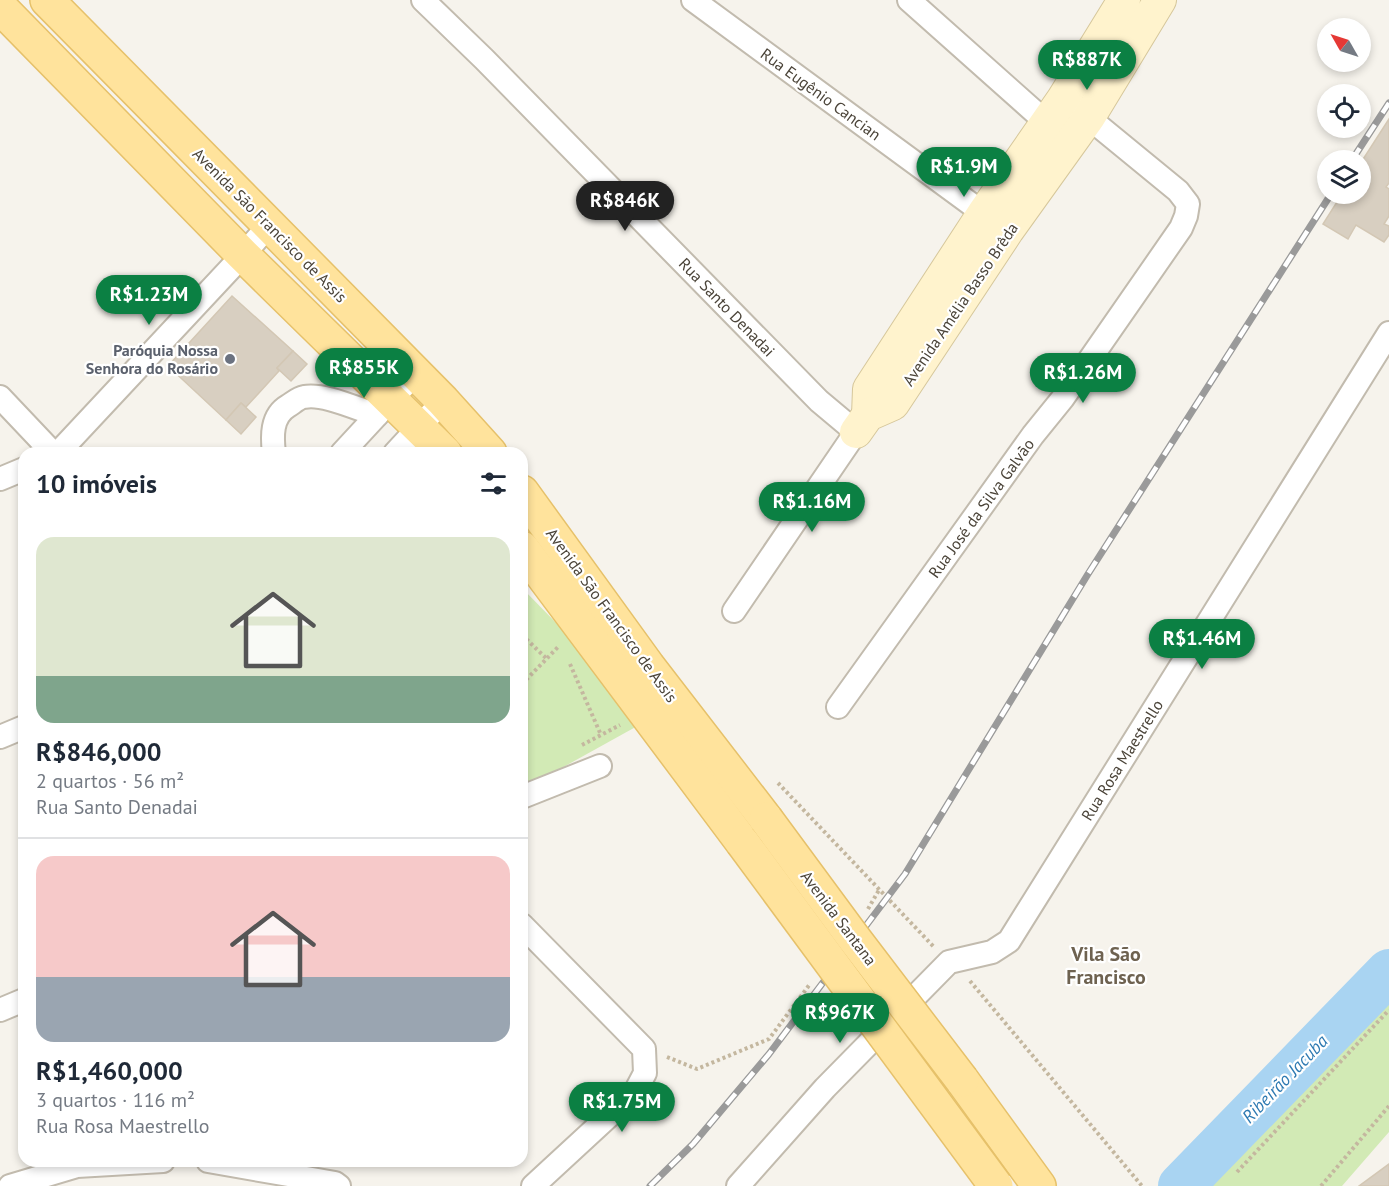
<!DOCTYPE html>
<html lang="pt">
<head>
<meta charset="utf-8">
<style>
	body { margin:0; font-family:"PT Sans",sans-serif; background:#f6f6f7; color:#1f2937; height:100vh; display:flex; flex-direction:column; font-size:22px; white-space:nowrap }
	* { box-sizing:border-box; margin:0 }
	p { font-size:20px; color:#747a83 }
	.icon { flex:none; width:33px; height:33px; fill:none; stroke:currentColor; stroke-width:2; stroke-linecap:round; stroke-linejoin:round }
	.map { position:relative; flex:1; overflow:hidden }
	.panel { position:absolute; left:18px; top:447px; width:510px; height:720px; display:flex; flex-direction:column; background:#fff; border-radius:18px; box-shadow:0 3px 9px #0003 }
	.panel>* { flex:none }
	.needle { width:39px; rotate:309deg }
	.controls { position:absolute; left:1317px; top:18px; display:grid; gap:12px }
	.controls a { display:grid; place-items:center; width:54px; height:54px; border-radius:50%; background:#fff; box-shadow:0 3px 9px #0003; font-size:30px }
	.price { position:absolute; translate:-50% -51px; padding:0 14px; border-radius:21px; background:#0b8043; color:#fff; font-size:20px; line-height:39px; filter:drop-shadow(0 2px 3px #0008) }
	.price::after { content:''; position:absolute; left:50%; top:36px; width:18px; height:14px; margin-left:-9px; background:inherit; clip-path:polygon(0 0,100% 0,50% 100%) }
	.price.current { background:#222; color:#fff }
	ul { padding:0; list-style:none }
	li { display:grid; align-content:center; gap:12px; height:318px; padding:0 18px }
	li+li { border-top:2px solid #e0e1e3 }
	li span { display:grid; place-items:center; height:186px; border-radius:18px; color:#555 }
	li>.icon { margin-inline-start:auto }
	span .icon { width:108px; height:108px; fill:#fffc; stroke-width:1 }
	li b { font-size:26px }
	h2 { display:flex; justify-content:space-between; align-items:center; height:72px; padding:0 18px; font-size:26px }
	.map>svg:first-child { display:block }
	.green { fill:#d2eab5 }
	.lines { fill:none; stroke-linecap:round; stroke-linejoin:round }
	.river { stroke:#a9d4f2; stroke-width:46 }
	.building { fill:#d8cfc1; stroke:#d3c7b4; stroke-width:1.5 }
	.street-casing { stroke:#c2bbae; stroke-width:26 }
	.secondary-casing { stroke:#d6c79b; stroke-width:34 }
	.primary-casing { stroke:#e6c16a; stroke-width:36 }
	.path { stroke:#c4b79f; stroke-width:4; stroke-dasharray:3 3; stroke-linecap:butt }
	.street { stroke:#fff; stroke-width:22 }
	.secondary { stroke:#fff3cd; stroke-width:32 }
	.primary { stroke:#ffe39c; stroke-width:33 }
	.rail-casing { stroke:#9a9a9a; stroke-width:7 }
	.rail { stroke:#fff; stroke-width:4.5; stroke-dasharray:14; stroke-linecap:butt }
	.primary-bridge-casing { stroke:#e6c16a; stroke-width:36; stroke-linecap:butt }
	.primary-bridge { stroke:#ffe39c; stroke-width:33 }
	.worship-dot { fill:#6b7280; stroke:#fff; stroke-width:2 }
	.labels { text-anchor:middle; stroke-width:4.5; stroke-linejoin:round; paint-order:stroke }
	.street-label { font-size:16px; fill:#4b4439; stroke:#fff }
	.worship-label { font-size:16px; font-weight:bold; fill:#5b616d; stroke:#fff; text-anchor:end }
	.water-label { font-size:18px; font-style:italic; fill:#2e7ab2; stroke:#fff }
	.quarter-label { font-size:20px; font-weight:bold; fill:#6e6250; stroke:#fff }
</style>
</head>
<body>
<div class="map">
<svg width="1389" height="1186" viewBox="0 0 1389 1186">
	<rect width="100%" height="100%" fill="#f6f3ec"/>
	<!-- green -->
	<g class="green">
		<path d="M522,588L650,719L522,790Z"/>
		<path d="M1389,989V1132L1342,1186H1202Z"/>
	</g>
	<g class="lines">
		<!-- river -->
		<path class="river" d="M1181,1186L1389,972"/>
	</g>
	<!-- building -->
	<g class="building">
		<path d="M1389,119V183L1386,187L1389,189V216L1384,224L1389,226V235L1384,242L1356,225L1348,239L1323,224L1342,194H1360V164Z"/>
		<path d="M232,296L293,351L277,368L279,371L246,407L241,403L226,420L168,366Z"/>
		<path d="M293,351L307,364L291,381L277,368Z"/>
		<path d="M241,403L256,417L241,434L226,420Z"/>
		<path d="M1389,1164V1186H1359Z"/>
	</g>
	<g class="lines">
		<defs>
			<g id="street">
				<path d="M423,0L484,59L819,401L856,432L734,611"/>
				<path d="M693,0L994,221"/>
				<path d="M909,0L1046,122"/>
				<path d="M0,397L53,453"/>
				<path d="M58,453L243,255L270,224"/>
				<path d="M274,453C272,437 271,416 288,406C293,403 298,398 304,397C324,393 357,409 377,415"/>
				<path d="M342,453L416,373"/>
				<path d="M395,453L443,401"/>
				<path d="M0,479L24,469"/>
				<path d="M838,707L1033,435L1063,398L1181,228L1186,216L1188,204L1178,191L1078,109"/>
				<path d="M0,737L24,727"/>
				<path d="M522,797L600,766"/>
				<path d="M522,925L644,1049L645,1073L635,1092L533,1186"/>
				<path d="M0,1010L24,1000"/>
				<path d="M208,1161L335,1183L339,1186"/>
				<path d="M10,1186L77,1166L163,1161"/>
				<path d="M738,1186L825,1088L949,962L992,952L1009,941L1389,333"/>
			</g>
			<g id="secondary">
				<path d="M868,415L869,389L983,214L1063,99L1124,0"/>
				<path d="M856,432L868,415L893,404L1008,230L1089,117L1160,0"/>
			</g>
			<g id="primary">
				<path d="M47,0L443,401L490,453"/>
				<path d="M0,7L243,255L445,453"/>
				<path d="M522,492L648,666L766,819"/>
				<path d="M522,548L742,842"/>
				<path d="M962,1080L1039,1186"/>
			</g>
		</defs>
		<!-- street casing -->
		<use href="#street" class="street-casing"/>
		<!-- secondary casing -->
		<use href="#secondary" class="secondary-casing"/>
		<!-- primary casing -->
		<use href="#primary" class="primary-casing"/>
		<!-- path -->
		<g class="path">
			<path d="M522,635L547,659"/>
			<path d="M570,664L601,735"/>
			<path d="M522,684L559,646"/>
			<path d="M582,745L620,725"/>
			<path d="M522,749L526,769"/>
			<path d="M778,783L934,947"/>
			<path d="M868,909L879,890"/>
			<path d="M970,981L1142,1186"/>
			<path d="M667,1057L697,1069L769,1039L810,984"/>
			<path d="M1237,1172L1389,1010"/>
			<path d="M1321,1186L1389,1106"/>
		</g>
		<!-- street -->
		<use href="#street" class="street"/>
		<!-- secondary -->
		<use href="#secondary" class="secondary"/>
		<!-- primary -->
		<use href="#primary" class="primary"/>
		<defs>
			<g id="rail">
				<path d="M1352,160L1389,103"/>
				<path d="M650,1186L693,1144L769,1054L905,874L1088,574L1331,194"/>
			</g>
		</defs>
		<!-- rail casing -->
		<use href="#rail" class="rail-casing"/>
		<!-- rail -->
		<use href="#rail" class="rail"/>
		<defs>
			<g id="primary-bridge">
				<path d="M766,819L853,937L962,1080"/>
				<path d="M742,842L996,1186"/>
			</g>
		</defs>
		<!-- primary-bridge casing -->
		<use href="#primary-bridge" class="primary-bridge-casing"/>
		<!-- primary-bridge -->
		<use href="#primary-bridge" class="primary-bridge"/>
	</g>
	<!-- markers -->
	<circle class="worship-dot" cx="230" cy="359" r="6"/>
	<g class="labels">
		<!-- street labels -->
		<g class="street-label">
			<text transform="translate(821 94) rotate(36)" y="6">Rua Eugênio Cancian</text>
			<text transform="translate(270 225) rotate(45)" y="6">Avenida São Francisco de Assis</text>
			<text transform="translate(960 304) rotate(-56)" y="6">Avenida Amélia Basso Brêda</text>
			<text transform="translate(727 307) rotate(46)" y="6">Rua Santo Denadai</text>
			<text transform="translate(981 508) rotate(-54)" y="6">Rua José da Silva Galvão</text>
			<text transform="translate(612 615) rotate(54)" y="6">Avenida São Francisco de Assis</text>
			<text transform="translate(1122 760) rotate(-58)" y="6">Rua Rosa Maestrello</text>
			<text transform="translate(839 918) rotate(53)" y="6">Avenida Santana</text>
		</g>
		<!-- worship labels -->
		<g class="worship-label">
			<text x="218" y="356">Paróquia Nossa<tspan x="218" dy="18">Senhora do Rosário</tspan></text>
		</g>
		<!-- water labels -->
		<g class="water-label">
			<text transform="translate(1285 1079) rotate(-46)" y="6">Ribeirão Jacuba</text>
		</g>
		<!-- quarter labels -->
		<g class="quarter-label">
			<text x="1106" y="961">Vila São<tspan x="1106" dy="23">Francisco</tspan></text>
		</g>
	</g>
</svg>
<div class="controls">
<a><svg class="needle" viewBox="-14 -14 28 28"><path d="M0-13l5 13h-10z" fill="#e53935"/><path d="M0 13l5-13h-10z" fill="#747a83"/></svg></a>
<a><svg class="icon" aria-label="locate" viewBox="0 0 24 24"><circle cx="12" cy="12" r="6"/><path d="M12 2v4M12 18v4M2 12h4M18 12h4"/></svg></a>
<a><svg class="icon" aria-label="layers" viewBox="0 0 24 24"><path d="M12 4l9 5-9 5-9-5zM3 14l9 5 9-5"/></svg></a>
</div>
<b class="price" style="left:1087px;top:91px">R$887K</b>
<b class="price" style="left:964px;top:198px">R$1.9M</b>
<b class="price current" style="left:625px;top:232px">R$846K</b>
<b class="price" style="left:149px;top:326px">R$1.23M</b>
<b class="price" style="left:364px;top:399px">R$855K</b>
<b class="price" style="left:1083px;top:404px">R$1.26M</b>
<b class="price" style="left:812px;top:533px">R$1.16M</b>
<b class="price" style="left:1202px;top:670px">R$1.46M</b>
<b class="price" style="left:840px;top:1044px">R$967K</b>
<b class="price" style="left:622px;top:1133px">R$1.75M</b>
<section class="panel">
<h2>10 imóveis<svg class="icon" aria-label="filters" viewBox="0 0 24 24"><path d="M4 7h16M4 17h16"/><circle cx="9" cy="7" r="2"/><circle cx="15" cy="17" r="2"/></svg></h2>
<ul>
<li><span style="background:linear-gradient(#dfe7d0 75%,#7fa58c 0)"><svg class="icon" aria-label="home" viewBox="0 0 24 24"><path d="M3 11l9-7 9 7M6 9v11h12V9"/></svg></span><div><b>R$846,000</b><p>2 quartos · 56 m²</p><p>Rua Santo Denadai</p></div></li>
<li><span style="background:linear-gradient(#f6c9c9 65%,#9aa5b1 0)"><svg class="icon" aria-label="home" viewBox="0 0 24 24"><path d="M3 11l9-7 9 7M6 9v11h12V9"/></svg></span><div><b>R$1,460,000</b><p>3 quartos · 116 m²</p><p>Rua Rosa Maestrello</p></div></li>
</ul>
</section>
</div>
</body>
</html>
